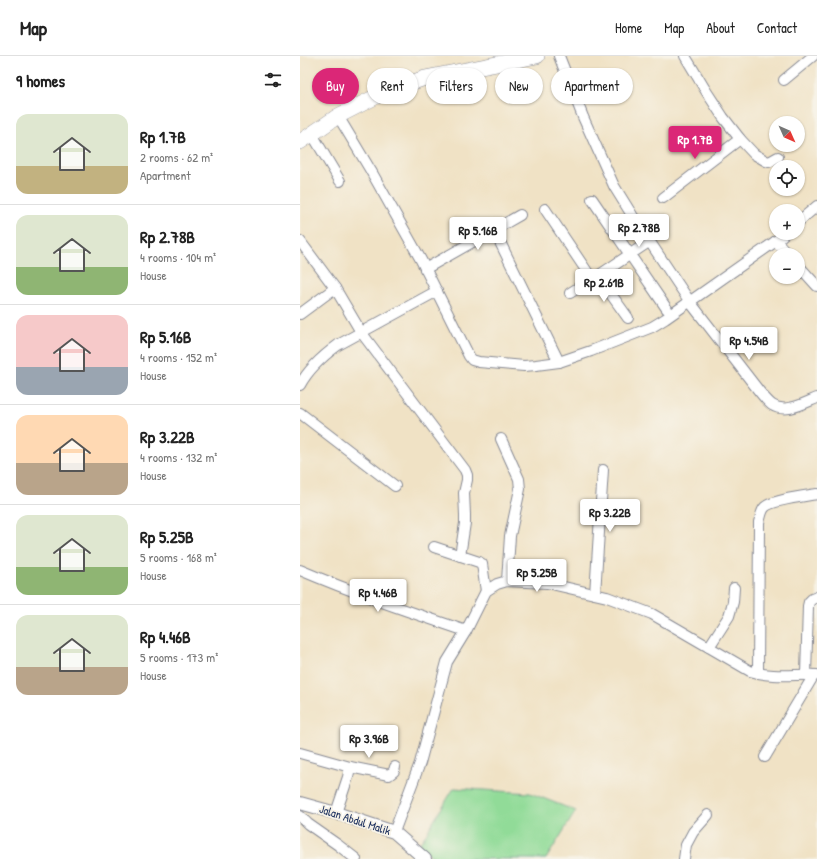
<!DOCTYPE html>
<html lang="en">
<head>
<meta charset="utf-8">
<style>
	body { margin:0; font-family:"Patrick Hand",sans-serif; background:#f2f2f2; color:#222; height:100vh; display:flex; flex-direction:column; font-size:15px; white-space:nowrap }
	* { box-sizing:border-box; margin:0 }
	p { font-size:13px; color:#767676 }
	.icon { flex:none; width:22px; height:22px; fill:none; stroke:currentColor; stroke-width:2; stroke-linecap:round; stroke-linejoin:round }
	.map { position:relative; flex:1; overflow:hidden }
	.panel { display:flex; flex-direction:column; background:#fff; width:300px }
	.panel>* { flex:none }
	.banner { position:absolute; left:12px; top:12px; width:380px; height:36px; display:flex; gap:8px }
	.needle { width:26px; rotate:135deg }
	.tools { position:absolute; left:469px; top:60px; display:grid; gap:8px }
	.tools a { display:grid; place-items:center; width:36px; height:36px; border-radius:50%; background:#fff; box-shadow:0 1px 3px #0004; font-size:20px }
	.price { position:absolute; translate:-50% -34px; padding:0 9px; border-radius:4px; background:#fff; color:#222; font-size:13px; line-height:26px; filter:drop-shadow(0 1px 2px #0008) }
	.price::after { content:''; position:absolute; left:50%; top:24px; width:12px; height:9px; margin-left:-6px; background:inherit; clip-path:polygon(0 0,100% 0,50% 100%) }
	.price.current { background:#db2777; color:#fff }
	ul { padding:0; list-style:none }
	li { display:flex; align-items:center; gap:12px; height:100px; padding:0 16px }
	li+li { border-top:1px solid #e0e0e0 }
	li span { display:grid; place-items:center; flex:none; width:112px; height:80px; border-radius:12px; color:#555 }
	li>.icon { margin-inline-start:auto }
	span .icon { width:48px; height:48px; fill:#fffc; stroke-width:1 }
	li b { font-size:17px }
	h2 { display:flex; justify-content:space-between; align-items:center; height:48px; padding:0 16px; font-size:17px }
	.chip { padding:0 14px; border-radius:18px; background:#fff; box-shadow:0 1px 3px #0004; font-size:14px; line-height:36px }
	.chip.current { background:#db2777; color:#fff }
	header { display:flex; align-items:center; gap:24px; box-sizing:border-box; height:56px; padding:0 20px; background:#fff; border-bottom:1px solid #e0e0e0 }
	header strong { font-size:19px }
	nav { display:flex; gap:22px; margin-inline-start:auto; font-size:14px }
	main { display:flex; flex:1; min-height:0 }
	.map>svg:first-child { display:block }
	.green { fill:#91db98; stroke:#56857b }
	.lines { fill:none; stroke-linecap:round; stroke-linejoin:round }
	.minor-casing { stroke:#868892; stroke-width:12 }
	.tertiary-casing { stroke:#868892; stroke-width:14 }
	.primary-casing { stroke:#868892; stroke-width:16 }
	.minor { stroke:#fff; stroke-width:10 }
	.tertiary { stroke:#fff; stroke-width:12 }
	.primary { stroke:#fff; stroke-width:15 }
	.labels { text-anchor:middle; stroke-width:3.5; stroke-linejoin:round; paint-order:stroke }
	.street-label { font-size:12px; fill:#1b2f5e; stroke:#f7f3e8 }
</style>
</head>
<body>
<header>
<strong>Map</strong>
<nav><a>Home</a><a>Map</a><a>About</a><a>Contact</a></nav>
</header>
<main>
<section class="panel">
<h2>9 homes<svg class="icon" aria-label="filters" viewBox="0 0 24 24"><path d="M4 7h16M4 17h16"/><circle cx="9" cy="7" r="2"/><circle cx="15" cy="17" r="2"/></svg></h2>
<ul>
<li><span style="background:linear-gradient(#dfe7d0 65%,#c2b280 0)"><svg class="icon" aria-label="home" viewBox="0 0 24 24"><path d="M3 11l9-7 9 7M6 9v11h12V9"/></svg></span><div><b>Rp 1.7B</b><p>2 rooms · 62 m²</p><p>Apartment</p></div></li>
<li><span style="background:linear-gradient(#dfe7d0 65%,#8fb573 0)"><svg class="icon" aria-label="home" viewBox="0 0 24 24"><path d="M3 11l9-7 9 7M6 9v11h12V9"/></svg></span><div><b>Rp 2.78B</b><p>4 rooms · 104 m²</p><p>House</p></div></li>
<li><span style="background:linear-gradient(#f6c9c9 65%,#9aa5b1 0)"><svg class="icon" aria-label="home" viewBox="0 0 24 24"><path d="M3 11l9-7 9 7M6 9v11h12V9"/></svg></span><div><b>Rp 5.16B</b><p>4 rooms · 152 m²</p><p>House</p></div></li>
<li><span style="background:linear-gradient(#ffd9b3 60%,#b9a48a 0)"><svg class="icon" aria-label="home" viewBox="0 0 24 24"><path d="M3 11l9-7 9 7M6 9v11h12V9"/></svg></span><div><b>Rp 3.22B</b><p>4 rooms · 132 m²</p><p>House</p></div></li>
<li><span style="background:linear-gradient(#dfe7d0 65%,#8fb573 0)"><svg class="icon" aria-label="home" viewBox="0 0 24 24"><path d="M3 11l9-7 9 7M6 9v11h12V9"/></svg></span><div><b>Rp 5.25B</b><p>5 rooms · 168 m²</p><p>House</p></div></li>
<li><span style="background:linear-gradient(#dfe7d0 65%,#b9a48a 0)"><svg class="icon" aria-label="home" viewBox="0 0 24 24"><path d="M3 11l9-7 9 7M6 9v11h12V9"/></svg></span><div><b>Rp 4.46B</b><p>5 rooms · 173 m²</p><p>House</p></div></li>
</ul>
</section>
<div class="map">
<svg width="517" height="803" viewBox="0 0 517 803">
	<rect width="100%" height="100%" fill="#f7f3e8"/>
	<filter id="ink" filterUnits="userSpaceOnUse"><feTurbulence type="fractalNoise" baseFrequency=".025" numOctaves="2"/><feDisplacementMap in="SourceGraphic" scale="8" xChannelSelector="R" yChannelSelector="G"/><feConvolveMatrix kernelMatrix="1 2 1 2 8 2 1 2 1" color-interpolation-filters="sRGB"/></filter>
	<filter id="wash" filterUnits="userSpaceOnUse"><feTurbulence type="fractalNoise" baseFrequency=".012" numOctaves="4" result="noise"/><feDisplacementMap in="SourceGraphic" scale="16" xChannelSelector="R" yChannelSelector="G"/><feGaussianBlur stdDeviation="0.9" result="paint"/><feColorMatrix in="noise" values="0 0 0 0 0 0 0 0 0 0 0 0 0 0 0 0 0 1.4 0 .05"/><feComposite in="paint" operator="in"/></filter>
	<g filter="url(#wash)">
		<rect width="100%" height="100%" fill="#f0e2c5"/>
		<!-- green -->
		<path class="green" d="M154,732L230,737L276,755L246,803H135L119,789Z"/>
	</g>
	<g filter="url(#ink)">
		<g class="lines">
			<defs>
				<g id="minor">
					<path d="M259,0L283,61L314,130L332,159L390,246L459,335C463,340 467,345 472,349C486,358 504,347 517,342"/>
					<path d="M385,0L406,35L423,61L440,83L454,98L466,105L469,106L478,101"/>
					<path d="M484,24L513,0"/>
					<path d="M38,60L71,115L121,204L169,300L172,304L179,306L224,310L236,309L259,306L291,295L352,271L365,263L476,185L485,177"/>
					<path d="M12,78L40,125"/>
					<path d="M363,142L440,83"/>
					<path d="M292,143L367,253"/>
					<path d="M245,153L292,223"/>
					<path d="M498,166L517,150"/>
					<path d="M194,174L259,306"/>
					<path d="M0,185L35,232L61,276L165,414L167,419V424L164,437L165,459V467L160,500"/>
					<path d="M476,185L489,199"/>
					<path d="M498,209L517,230"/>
					<path d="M125,213L220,159"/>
					<path d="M298,220L328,262"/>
					<path d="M270,237L292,223L298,220L350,185"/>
					<path d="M0,258L35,232"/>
					<path d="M0,329C9,312 23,300 38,289L137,235"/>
					<path d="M0,357L95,430"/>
					<path d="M201,383L219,423L220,433L210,480L207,525"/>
					<path d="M134,491L179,506L182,508L186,535"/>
					<path d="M0,514C54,537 110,556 166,575"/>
					<path d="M295,538L303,414"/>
					<path d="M409,591L429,560L433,546L434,532"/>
					<path d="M458,617L459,466C461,461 461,455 465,451C472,444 506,440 517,438"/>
					<path d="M506,619L508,550L509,546L512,543L517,541"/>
					<path d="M0,697L50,711L48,721L36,757"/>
					<path d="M465,701L514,619"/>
					<path d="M50,711L89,719L94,715L95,711"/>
					<path d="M0,760L8,768L38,789L56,803"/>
					<path d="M94,776L120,707L147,606L166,575L186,535L197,528L207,525L247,527L307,541L352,558L450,615C473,622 494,618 517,619"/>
					<path d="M384,803L386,789L393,776L408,759"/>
				</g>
				<path id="tertiary" d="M0,747L36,757L94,776L125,803"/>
				<path id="primary" d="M0,86L38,60L85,36L125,22L237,0"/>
			</defs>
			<!-- minor casing -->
			<use href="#minor" class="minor-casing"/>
			<!-- tertiary casing -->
			<use href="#tertiary" class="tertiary-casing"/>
			<!-- primary casing -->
			<use href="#primary" class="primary-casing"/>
			<!-- minor -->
			<use href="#minor" class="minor"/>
			<!-- tertiary -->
			<use href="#tertiary" class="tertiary"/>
			<!-- primary -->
			<use href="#primary" class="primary"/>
		</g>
	</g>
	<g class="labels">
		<!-- street labels -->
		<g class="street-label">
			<text transform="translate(55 764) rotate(18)" y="4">Jalan Abdul Malik</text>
		</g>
	</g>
</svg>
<div class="tools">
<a><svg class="needle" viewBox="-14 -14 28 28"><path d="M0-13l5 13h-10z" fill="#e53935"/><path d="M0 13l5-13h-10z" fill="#767676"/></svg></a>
<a><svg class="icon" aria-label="locate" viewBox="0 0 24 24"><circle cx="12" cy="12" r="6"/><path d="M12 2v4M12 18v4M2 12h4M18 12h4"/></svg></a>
<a>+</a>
<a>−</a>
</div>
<b class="price current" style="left:395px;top:104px">Rp 1.7B</b>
<b class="price" style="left:339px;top:192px">Rp 2.78B</b>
<b class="price" style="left:178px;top:195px">Rp 5.16B</b>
<b class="price" style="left:304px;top:247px">Rp 2.61B</b>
<b class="price" style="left:449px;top:305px">Rp 4.54B</b>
<b class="price" style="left:310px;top:477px">Rp 3.22B</b>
<b class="price" style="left:237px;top:537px">Rp 5.25B</b>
<b class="price" style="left:78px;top:557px">Rp 4.46B</b>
<b class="price" style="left:69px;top:703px">Rp 3.96B</b>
<div class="banner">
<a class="chip current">Buy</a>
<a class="chip">Rent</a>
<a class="chip">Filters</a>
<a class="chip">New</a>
<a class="chip">Apartment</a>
</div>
</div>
</main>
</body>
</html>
